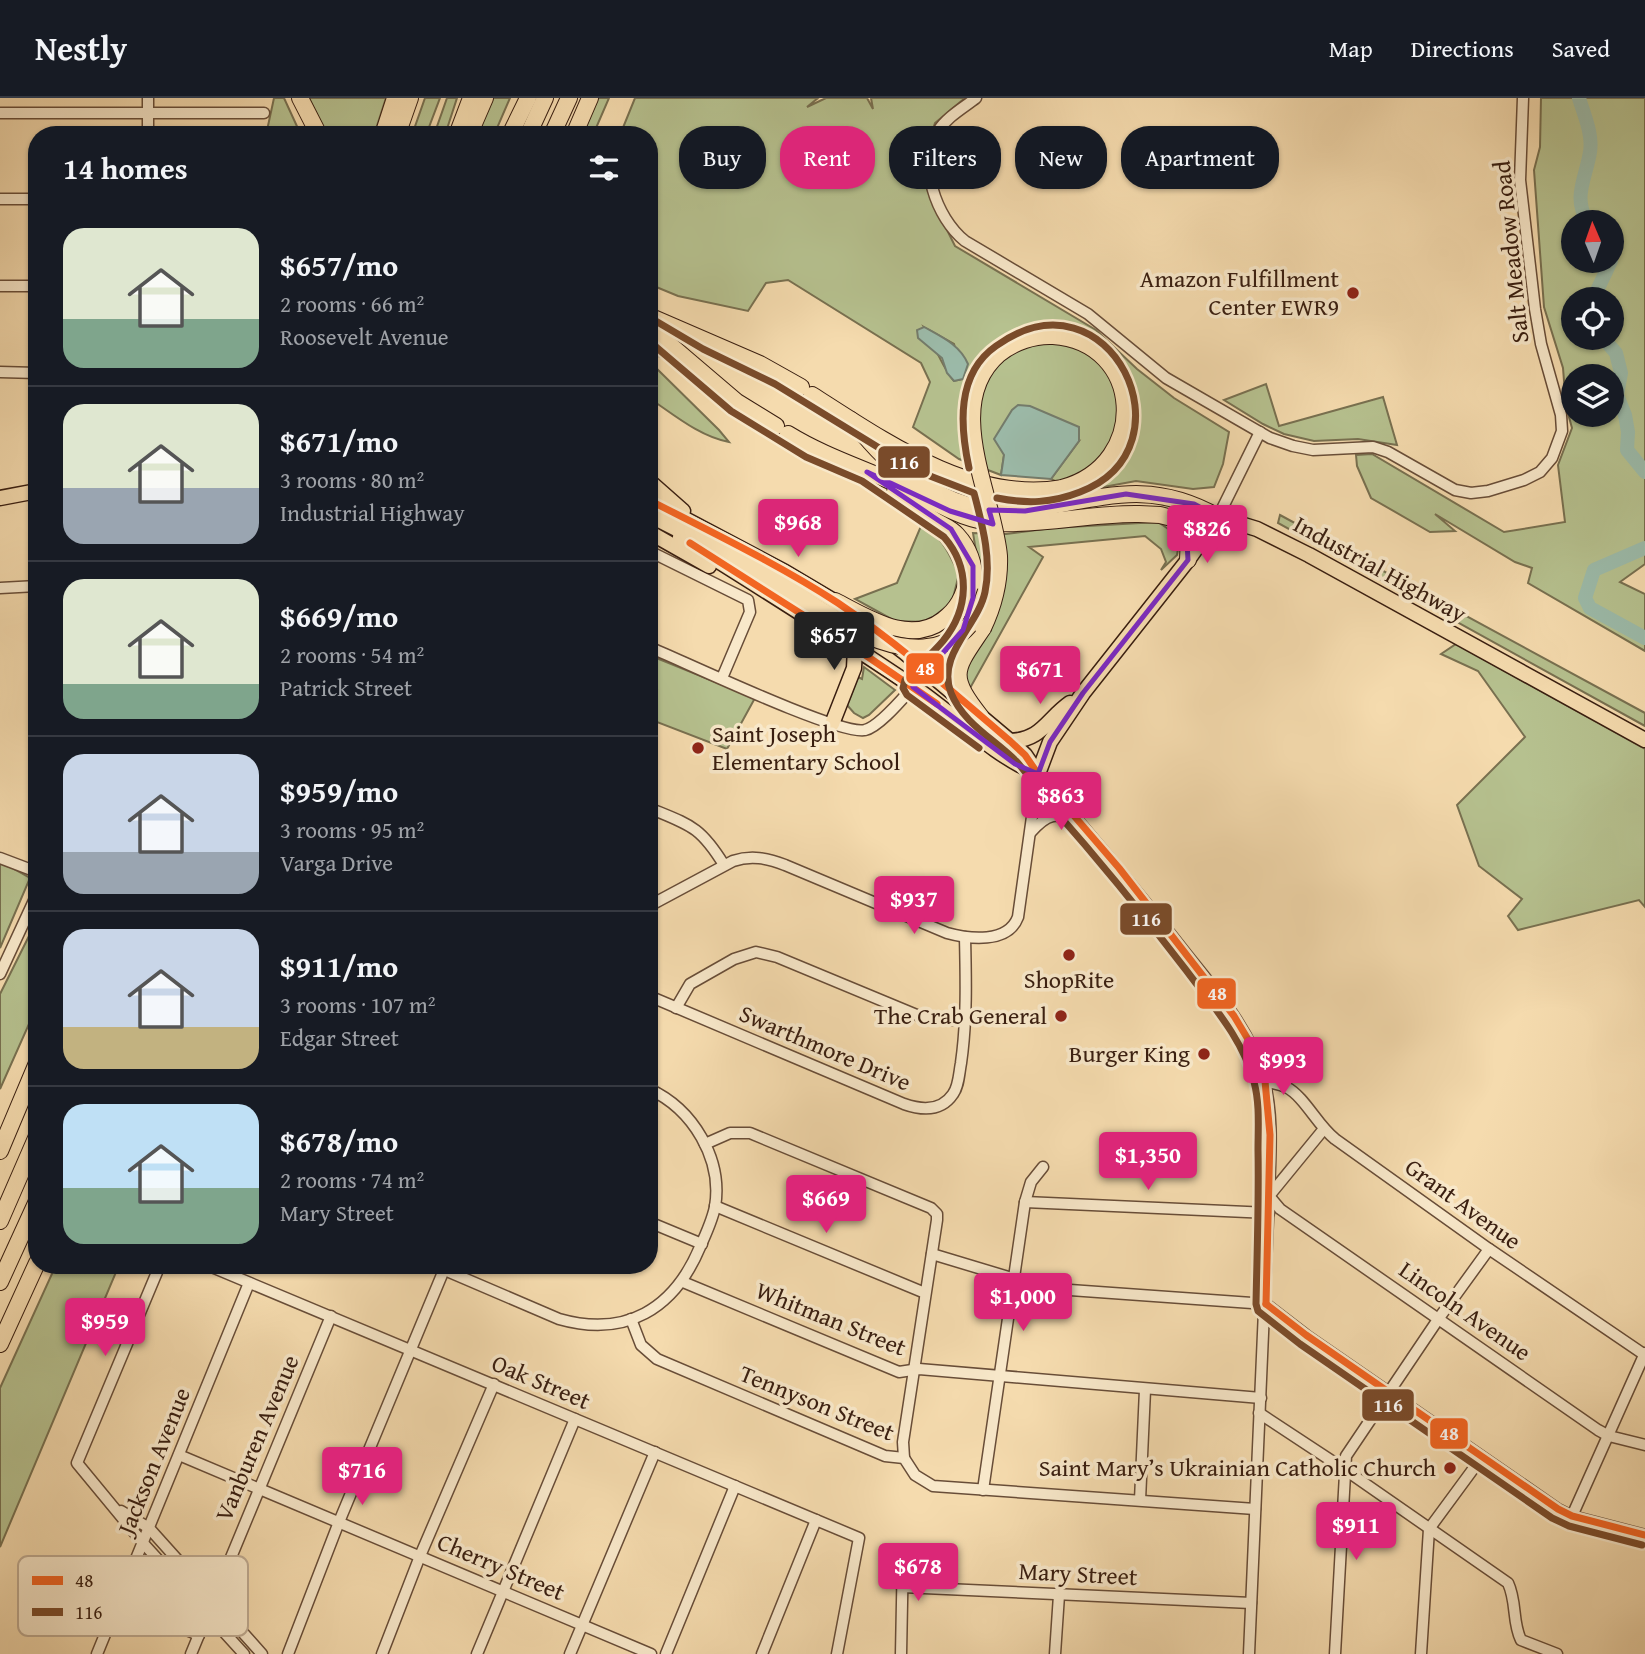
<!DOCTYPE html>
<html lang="en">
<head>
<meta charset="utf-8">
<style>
	body { margin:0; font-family:"Gentium Book Plus",serif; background:#242831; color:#f1f3f6; height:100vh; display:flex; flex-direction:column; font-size:26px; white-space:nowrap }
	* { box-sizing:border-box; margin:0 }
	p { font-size:23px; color:#9ea1a6 }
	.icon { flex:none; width:38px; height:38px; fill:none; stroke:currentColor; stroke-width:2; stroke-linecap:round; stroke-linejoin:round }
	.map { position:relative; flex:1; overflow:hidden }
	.side { position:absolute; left:28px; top:28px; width:630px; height:1148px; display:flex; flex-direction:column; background:#171b24; border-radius:28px; box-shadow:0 2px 5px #0004 }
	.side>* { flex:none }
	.hud { position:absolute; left:679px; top:28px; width:665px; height:63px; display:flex; gap:14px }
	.needle { width:46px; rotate:358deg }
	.tools { position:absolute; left:1561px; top:112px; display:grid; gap:14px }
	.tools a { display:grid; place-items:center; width:63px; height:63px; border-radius:50%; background:#171b24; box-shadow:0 2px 5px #0004; font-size:35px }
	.price { position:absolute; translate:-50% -60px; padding:0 16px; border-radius:7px; background:#db2777; color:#fff; font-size:23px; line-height:46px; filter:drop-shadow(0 2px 4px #0008) }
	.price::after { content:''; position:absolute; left:50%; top:42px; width:21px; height:16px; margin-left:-10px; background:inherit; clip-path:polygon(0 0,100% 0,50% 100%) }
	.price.selected { background:#222; color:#fff }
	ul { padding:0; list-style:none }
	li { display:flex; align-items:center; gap:21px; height:175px; padding:0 35px }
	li+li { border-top:2px solid #363941 }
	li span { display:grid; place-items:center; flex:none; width:196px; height:140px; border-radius:21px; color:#555 }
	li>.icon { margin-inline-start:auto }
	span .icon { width:84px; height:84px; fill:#fffc; stroke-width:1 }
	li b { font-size:30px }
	h2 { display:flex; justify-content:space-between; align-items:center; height:84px; padding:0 35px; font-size:30px }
	.tag { padding:0 24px; border-radius:28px; background:#171b24; box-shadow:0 2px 5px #0004; font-size:24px; line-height:63px }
	.tag.selected { background:#db2777; color:#fff }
	header { display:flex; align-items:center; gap:42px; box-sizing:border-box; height:98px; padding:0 35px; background:#171b24; border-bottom:2px solid #363941 }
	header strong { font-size:33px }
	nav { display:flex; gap:38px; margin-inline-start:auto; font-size:24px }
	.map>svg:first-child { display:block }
	.green { fill:#b6c18f; stroke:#787050; stroke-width:2; fill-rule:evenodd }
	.water { fill:#9cbbaa; stroke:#747c6c; stroke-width:2 }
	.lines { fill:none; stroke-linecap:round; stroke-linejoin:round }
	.river { stroke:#9cbbaa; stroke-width:14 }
	.minor-casing { stroke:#684d38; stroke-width:13 }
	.major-casing { stroke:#391e10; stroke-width:17 }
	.highway-casing { stroke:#391e10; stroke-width:18 }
	.minor { stroke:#f8e8ca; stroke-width:10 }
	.major { stroke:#f5dbae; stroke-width:14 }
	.highway { stroke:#f5dbae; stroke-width:16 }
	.highway-bridge-casing { stroke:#391e10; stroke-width:18; stroke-linecap:butt }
	.highway-bridge { stroke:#f5dbae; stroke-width:16 }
	.bus-1-casing { stroke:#f8e8ca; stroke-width:12 }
	.bus-2-casing { stroke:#f8e8ca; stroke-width:12 }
	.bus-1 { stroke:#f26522; stroke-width:7 }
	.bus-2 { stroke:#7a4b2a; stroke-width:7 }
	.marked { fill:none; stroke:#7b2cbf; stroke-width:5; stroke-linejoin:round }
	.poi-dot { fill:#8f2418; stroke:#f8e8ca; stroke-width:2.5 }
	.labels { text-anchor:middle; stroke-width:7; stroke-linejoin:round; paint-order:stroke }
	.street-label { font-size:24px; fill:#391e10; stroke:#f8e8ca }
	.poi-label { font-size:24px; fill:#391e10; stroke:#f8e8ca; text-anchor:end }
	.key { fill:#f8e8ca; stroke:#bfab92; stroke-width:2 }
	.key-label { font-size:19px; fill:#391e10 }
	.line-badge { stroke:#f8e8ca; stroke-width:2.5 }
	.badge-label { font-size:19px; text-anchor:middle; font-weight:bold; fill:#fff }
</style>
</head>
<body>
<header>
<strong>Nestly</strong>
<nav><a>Map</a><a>Directions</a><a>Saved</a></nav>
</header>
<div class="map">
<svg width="1645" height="1556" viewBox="0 0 1645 1556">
	<rect width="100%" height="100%" fill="#f5dbae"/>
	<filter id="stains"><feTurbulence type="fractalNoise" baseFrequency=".00286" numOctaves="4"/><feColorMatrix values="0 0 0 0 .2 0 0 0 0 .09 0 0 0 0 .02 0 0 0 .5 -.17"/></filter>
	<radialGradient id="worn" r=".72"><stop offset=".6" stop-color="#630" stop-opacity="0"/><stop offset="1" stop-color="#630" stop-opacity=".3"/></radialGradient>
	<!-- green -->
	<g class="green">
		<path d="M274,0H284L301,37H266Z"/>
		<path d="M308,0H386L374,37H327Z"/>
		<path d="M425,0H440L426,37H412Z"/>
		<path d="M447,0H457L445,37H434Z"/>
		<path d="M493,0H510L494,37H477Z"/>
		<path d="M597,0H609L593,37H582Z"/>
		<path d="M635,0H818L807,9L826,0H867L873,11L871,0H965L935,25L923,62L931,100L955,148L1096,232L1137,271L1174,300L1229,334L1223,366L1214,389L1193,391L1136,383L1076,394L1051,381L1079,343L1004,357L1001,377L959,361L913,329L930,284L921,265L788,182L766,185L748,213L678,198L649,186V37H620ZM924,229L954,246L963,281L954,283C943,271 933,244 924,229Z"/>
		<path d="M1541,0H1645V466L1620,484L1645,496V553L1528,485L1532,470L1515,464L1435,416L1455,433L1430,434L1371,400L1357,368L1356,357L1372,356L1504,434L1565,424L1558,367L1572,330L1566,308L1563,270L1544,209L1534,72L1540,49ZM1573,124H1612V163H1573ZM1573,201H1612V240H1573ZM1573,278H1612V317H1573Z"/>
		<path d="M649,263L719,332L729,344C700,339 673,316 649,300Z"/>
		<path d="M1266,286L1279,328L1383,299L1397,347L1358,341L1314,343L1284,336L1263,326L1224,302Z"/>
		<path d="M1280,417L1645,615V628L1278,425Z"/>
		<path d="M1158,424L1180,439L1177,457L1161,472L1166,464L1161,451L1145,438L1029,449L1043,459L969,592L942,570L958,552L982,490L973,435L1006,436L1052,430Z"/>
		<path d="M921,428C943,438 949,456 959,476L952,504L927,524L895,523L855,501L897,485Z"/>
		<path d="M1456,546L1645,651V809L1639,802L1518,832L1508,818L1522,801L1479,768L1457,707L1525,639L1478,573L1441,556Z"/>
		<path d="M649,557L755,600L727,651L649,621L657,592L649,588Z"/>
		<path d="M864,569L895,592L869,617L863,620L854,615L847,607L858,579L862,581Z"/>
		<path d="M0,763L30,780L0,850Z"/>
		<path d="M37,822V908L0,991V896Z"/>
		<path d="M56,1167H119L0,1449V1290Z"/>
	</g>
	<!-- water -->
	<g class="water">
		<path d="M924,229C942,239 960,247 968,266L963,281L954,283L947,275L942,260L918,240L917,232Z"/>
		<path d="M1018,307L1030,308L1079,329V343L1051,381L1001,377L1004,357L994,341L1012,312Z"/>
	</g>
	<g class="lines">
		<!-- river -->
		<g class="river">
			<path d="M1579,0C1584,17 1593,36 1590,54C1586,80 1572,100 1588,124"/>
			<path d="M1593,201L1611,163"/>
			<path d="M1603,240L1616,255L1621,275L1617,297L1625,317L1628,334L1627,352L1645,374"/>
			<path d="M1645,450L1594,472L1585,500L1590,510L1645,540"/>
		</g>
		<defs>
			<g id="minor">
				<path d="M148,0V37"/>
				<path d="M976,0C963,10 947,19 938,33C917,65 936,120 965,143L1088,216L1166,280L1270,340L1293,348L1313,352L1373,349L1388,354L1455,392L1471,395L1488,393L1524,382L1540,374L1552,360L1562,333L1561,317L1541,246L1535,211L1520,82L1523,0"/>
				<path d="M0,15H264"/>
				<path d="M0,101H37"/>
				<path d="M0,188H37"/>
				<path d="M0,274L37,275"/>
				<path d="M1218,419L1260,334"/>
				<path d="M649,453L748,502L750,514L722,580"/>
				<path d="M0,490L37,488"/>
				<path d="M649,549C683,563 840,638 865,632C879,629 903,600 913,589"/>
				<path d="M1038,676C1087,732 1134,789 1180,848C1212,889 1251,930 1264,982C1274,1019 1270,1060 1269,1098L1249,1556"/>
				<path d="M649,710C690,727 700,728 724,767"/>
				<path d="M1031,734C1047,716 1057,712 1078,727"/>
				<path d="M0,760L37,774"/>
				<path d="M649,808L733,763C751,757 767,760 785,767L947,835C969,841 1008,846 1018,819L1038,676"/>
				<path d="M0,876L37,796"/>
				<path d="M649,898L904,1006C921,1012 941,1014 953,996C959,988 959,975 961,965C967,923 966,881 965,839"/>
				<path d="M676,910L690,886L734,861L756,854L777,859L924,920L966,923"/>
				<path d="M1265,983C1271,985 1280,986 1286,989C1305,999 1317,1027 1335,1041L1489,1151L1645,1257"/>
				<path d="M705,1046L730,1035H750L931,1110L937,1116V1122L903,1344L904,1360"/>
				<path d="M1269,1098L1280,1111L1598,1332L1609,1338L1645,1347"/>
				<path d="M1269,1098L1323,1032"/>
				<path d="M1025,1104L1269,1115"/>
				<path d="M715,1108L925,1195"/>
				<path d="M649,1124L702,1146"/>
				<path d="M932,1156L1015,1181L1056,1191L1266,1206"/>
				<path d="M160,1167L77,1365L143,1445L244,1556"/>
				<path d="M207,1167L859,1440L837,1556"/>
				<path d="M433,1167L559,1221C626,1240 674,1211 700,1149C706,1136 712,1123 715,1109C723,1061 693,1011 649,991"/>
				<path d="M683,1184L899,1274L919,1271L1261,1300"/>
				<path d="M1266,1206L1306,1237L1558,1411L1572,1418L1645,1437"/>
				<path d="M631,1221L641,1247L657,1261L885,1358L904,1360L915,1377L933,1388L1255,1411"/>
				<path d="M1259,1315L1344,1371L1508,1485C1517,1504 1512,1524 1521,1542L1557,1556"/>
				<path d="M179,1357L651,1556"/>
				<path d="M983,1392L1025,1104L1031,1084L1043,1069"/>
				<path d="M1140,1402L1145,1292"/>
				<path d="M121,1413L149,1430L262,1556"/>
				<path d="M1572,1418L1645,1255"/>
				<path d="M31,1471L199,1537"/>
				<path d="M902,1489L1251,1505"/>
				<path d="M97,1556L249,1185"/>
				<path d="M191,1556L331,1218"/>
				<path d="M288,1556L339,1424L446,1167"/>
				<path d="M382,1556L420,1458L494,1286"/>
				<path d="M477,1556L575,1321"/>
				<path d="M570,1556L655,1354"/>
				<path d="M666,1556L735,1388"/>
				<path d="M762,1556L816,1422"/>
				<path d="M901,1556L903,1453"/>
				<path d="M1055,1556L1059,1497"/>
				<path d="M1335,1556L1346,1358L1439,1220L1489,1151"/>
				<path d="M1421,1556L1429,1431L1482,1359"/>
			</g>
			<g id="major">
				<path d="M649,383L683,413"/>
				<path d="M0,400L37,393"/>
				<path d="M649,402L785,474L844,509"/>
				<path d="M649,434L709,468"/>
				<path d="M680,439C760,489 840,539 918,592C957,619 992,656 1036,675"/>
				<path d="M861,521L904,554L1010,643L1025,657L1038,676"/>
				<path d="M832,626L854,570L855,550"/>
				<path d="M1010,643C1042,642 1047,621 1070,605"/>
				<path d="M1038,676L1050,644L1083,595L1188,462L1218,419L1257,431L1309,457L1645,642"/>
			</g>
			<g id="highway">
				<path d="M300,0L319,37"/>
				<path d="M383,37L395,0"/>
				<path d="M397,37L410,0"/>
				<path d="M457,37L471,0"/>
				<path d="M469,37L485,0"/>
				<path d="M510,37L528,0"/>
				<path d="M528,37L545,0"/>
				<path d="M552,37L569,0"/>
				<path d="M574,37L590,0"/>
				<path d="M649,218L760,266L801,289"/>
				<path d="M649,229L737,304L776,328"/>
				<path d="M649,246L679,257"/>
				<path d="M812,297C884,343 973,406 1062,390"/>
				<path d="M851,322C863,335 874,350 887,361C917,387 958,410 998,413C1018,415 1037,411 1056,407C1119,395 1160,386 1218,419"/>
				<path d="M788,336C827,360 869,372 910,392C940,406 965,424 1000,425C1046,427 1093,415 1139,416L1160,417L1191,425L1218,419"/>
				<path d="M895,394C908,403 921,413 934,422C942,427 951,430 957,437C983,465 978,512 957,542C949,554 938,563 927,573"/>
				<path d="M649,416L741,463L837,522"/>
				<path d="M1178,422L1189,437L1188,462"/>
				<path d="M835,503C867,519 909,548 943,522C958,511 965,497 967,480"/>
				<path d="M981,619C947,576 955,572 983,530"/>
				<path d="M0,1053L37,965"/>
				<path d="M0,1123L37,1038"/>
				<path d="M0,1184L37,1103"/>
				<path d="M0,1246L37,1165"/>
			</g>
		</defs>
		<!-- minor casing -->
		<use href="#minor" class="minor-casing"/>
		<!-- major casing -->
		<use href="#major" class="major-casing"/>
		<!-- highway casing -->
		<use href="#highway" class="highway-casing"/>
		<!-- minor -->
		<use href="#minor" class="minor"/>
		<!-- major -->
		<use href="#major" class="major"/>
		<!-- highway -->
		<use href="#highway" class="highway"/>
		<defs>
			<g id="highway-bridge">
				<path d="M837,522C891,555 964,572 986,493"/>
				<path d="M983,530C994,507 1000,484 999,458C994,398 941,306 999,256C1014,244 1034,237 1053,238C1143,244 1151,366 1062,390"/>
			</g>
		</defs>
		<!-- highway-bridge casing -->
		<use href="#highway-bridge" class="highway-bridge-casing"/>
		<!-- highway-bridge -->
		<use href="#highway-bridge" class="highway-bridge"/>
		<defs>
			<g id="bus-1">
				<path d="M649,402C713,435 778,466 838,505C899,546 954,595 1010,643L1025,657L1038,676L1119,770L1234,918L1255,953L1265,983L1270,1037L1266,1206"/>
				<path d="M690,445L855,550L937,606"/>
				<path d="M1266,1206L1306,1237L1558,1411L1572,1418L1645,1437"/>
			</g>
			<g id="bus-2">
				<path d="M649,219L703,251L775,286L889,356L930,378L974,395C982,426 992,461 985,494C978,528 936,557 951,595C963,625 994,641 1016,663C1029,677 1039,694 1052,709C1099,762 1143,816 1186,872C1212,907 1243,941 1254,984C1260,1006 1258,1030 1258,1052C1259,1104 1257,1155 1256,1206L1258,1213L1300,1246L1552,1420L1569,1428L1642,1447"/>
				<path d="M649,243L731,313L806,359L862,383L944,439C971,470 969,511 943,543C931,557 917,569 905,582L903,590L907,597L979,650"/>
				<path d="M969,370C960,328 956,276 996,248C1110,166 1197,350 1080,394C1052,405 1027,406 997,400"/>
			</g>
		</defs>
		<!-- bus-1 casing -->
		<use href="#bus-1" class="bus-1-casing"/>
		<!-- bus-2 casing -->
		<use href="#bus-2" class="bus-2-casing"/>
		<!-- bus-1 -->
		<use href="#bus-1" class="bus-1"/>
		<!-- bus-2 -->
		<use href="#bus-2" class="bus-2"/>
	</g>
	<!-- marked area -->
	<path class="marked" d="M867,374L950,413L993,426L989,412L1025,413L1126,396L1194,406L1218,419L1186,426L1188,462L1083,595L1050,644L1038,676L1015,666L913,589L963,532L973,500V468L951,431Z"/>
	<!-- markers -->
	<g class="poi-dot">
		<circle cx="1353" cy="195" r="7"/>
		<circle cx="698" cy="650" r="7"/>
		<circle cx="1069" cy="857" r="7"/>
		<circle cx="1061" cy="918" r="7"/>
		<circle cx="1204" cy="956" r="7"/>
		<circle cx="1450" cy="1370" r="7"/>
	</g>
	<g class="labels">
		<!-- street labels -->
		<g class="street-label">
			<text transform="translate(1511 154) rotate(-96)" y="8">Salt Meadow Road</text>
			<text transform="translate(1380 471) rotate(29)" y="8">Industrial Highway</text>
			<text transform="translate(825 950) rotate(23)" y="8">Swarthmore Drive</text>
			<text transform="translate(1463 1106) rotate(36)" y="8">Grant Avenue</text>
			<text transform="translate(1465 1213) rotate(35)" y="8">Lincoln Avenue</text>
			<text transform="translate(831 1221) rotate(22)" y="8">Whitman Street</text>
			<text transform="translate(541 1284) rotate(23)" y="8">Oak Street</text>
			<text transform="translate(817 1305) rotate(22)" y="8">Tennyson Street</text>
			<text transform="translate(257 1340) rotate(-67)" y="8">Vanburen Avenue</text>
			<text transform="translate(154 1363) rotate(-68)" y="8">Jackson Avenue</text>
			<text transform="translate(501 1469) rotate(23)" y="8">Cherry Street</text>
			<text transform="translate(1078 1476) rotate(3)" y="8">Mary Street</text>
		</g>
		<!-- poi labels -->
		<g class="poi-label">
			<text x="1339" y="189">Amazon Fulfillment<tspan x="1339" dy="28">Center EWR9</tspan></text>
			<text x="712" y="644" text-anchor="start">Saint Joseph<tspan x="712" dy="28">Elementary School</tspan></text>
			<text x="1069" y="890" text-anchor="middle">ShopRite</text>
			<text x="1047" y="926">The Crab General</text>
			<text x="1190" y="964">Burger King</text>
			<text x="1436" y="1378">Saint Mary’s Ukrainian Catholic Church</text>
		</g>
	</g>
	<!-- legend -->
	<rect x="18" y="1458" width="230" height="80" rx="10" class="key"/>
	<rect x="32" y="1478" width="31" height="9" fill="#f26522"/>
	<rect x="32" y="1510" width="31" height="8" fill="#7a4b2a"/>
	<g class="key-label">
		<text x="75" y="1489">48</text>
		<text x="75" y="1521">116</text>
	</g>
	<g class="line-badge">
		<rect x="877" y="347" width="54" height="34" rx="7" fill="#7a4b2a"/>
		<rect x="905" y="554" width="40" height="33" rx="7" fill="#f26522"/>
		<rect x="1119" y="804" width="54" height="34" rx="7" fill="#7a4b2a"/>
		<rect x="1196" y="879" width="41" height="33" rx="7" fill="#f26522"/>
		<rect x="1361" y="1290" width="54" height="34" rx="7" fill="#7a4b2a"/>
		<rect x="1429" y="1319" width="40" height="33" rx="7" fill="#f26522"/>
	</g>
	<g class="badge-label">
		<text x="904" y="371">116</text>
		<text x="925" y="577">48</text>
		<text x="1146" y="828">116</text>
		<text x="1217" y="902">48</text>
		<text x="1388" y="1314">116</text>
		<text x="1449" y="1342">48</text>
	</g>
	<rect width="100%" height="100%" filter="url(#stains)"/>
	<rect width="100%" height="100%" fill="url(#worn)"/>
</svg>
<div class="tools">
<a><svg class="needle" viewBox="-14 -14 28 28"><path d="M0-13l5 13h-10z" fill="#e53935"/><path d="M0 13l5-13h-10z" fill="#9ea1a6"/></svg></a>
<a><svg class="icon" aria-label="locate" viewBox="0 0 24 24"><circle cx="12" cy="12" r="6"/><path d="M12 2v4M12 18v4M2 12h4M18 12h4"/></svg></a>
<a><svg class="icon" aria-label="layers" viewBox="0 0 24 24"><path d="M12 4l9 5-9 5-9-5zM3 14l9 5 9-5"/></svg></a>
</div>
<b class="price" style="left:798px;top:461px">$968</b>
<b class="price" style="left:1207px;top:467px">$826</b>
<b class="price selected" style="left:834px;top:574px">$657</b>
<b class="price" style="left:1040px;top:608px">$671</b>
<b class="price" style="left:1061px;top:734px">$863</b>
<b class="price" style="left:914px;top:838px">$937</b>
<b class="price" style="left:1283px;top:999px">$993</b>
<b class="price" style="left:1148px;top:1094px">$1,350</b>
<b class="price" style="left:826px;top:1137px">$669</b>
<b class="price" style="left:1023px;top:1235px">$1,000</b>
<b class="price" style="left:105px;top:1260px">$959</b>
<b class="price" style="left:362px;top:1409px">$716</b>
<b class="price" style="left:1356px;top:1464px">$911</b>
<b class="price" style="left:918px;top:1505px">$678</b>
<div class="hud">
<a class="tag">Buy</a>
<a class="tag selected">Rent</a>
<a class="tag">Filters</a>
<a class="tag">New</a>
<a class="tag">Apartment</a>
</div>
<section class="side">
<h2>14 homes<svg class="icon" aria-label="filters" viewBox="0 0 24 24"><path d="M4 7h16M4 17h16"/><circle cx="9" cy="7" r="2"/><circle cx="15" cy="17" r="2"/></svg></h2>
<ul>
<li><span style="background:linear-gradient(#dfe7d0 65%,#7fa58c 0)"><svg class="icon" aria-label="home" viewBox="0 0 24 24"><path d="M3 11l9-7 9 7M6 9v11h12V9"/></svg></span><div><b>$657/mo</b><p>2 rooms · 66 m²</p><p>Roosevelt Avenue</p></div></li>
<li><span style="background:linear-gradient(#dfe7d0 60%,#9aa5b1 0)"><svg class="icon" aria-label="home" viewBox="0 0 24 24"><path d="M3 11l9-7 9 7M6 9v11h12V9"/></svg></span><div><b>$671/mo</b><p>3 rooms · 80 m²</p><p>Industrial Highway</p></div></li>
<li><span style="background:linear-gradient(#dfe7d0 75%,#7fa58c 0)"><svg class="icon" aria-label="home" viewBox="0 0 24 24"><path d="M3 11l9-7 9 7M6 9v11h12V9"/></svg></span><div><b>$669/mo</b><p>2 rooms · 54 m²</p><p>Patrick Street</p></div></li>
<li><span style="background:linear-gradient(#c9d6e8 70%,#9aa5b1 0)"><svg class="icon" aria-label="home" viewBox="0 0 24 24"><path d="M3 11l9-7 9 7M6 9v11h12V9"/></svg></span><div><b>$959/mo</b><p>3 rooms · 95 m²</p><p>Varga Drive</p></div></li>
<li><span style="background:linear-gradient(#c9d6e8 70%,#c2b280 0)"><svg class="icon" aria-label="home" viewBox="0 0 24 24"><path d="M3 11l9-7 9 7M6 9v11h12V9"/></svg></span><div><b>$911/mo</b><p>3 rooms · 107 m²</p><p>Edgar Street</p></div></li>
<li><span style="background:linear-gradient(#bfe0f5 60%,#7fa58c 0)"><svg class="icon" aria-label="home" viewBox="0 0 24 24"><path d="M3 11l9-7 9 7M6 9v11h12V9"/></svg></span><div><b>$678/mo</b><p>2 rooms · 74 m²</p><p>Mary Street</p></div></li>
</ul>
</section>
</div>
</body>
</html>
